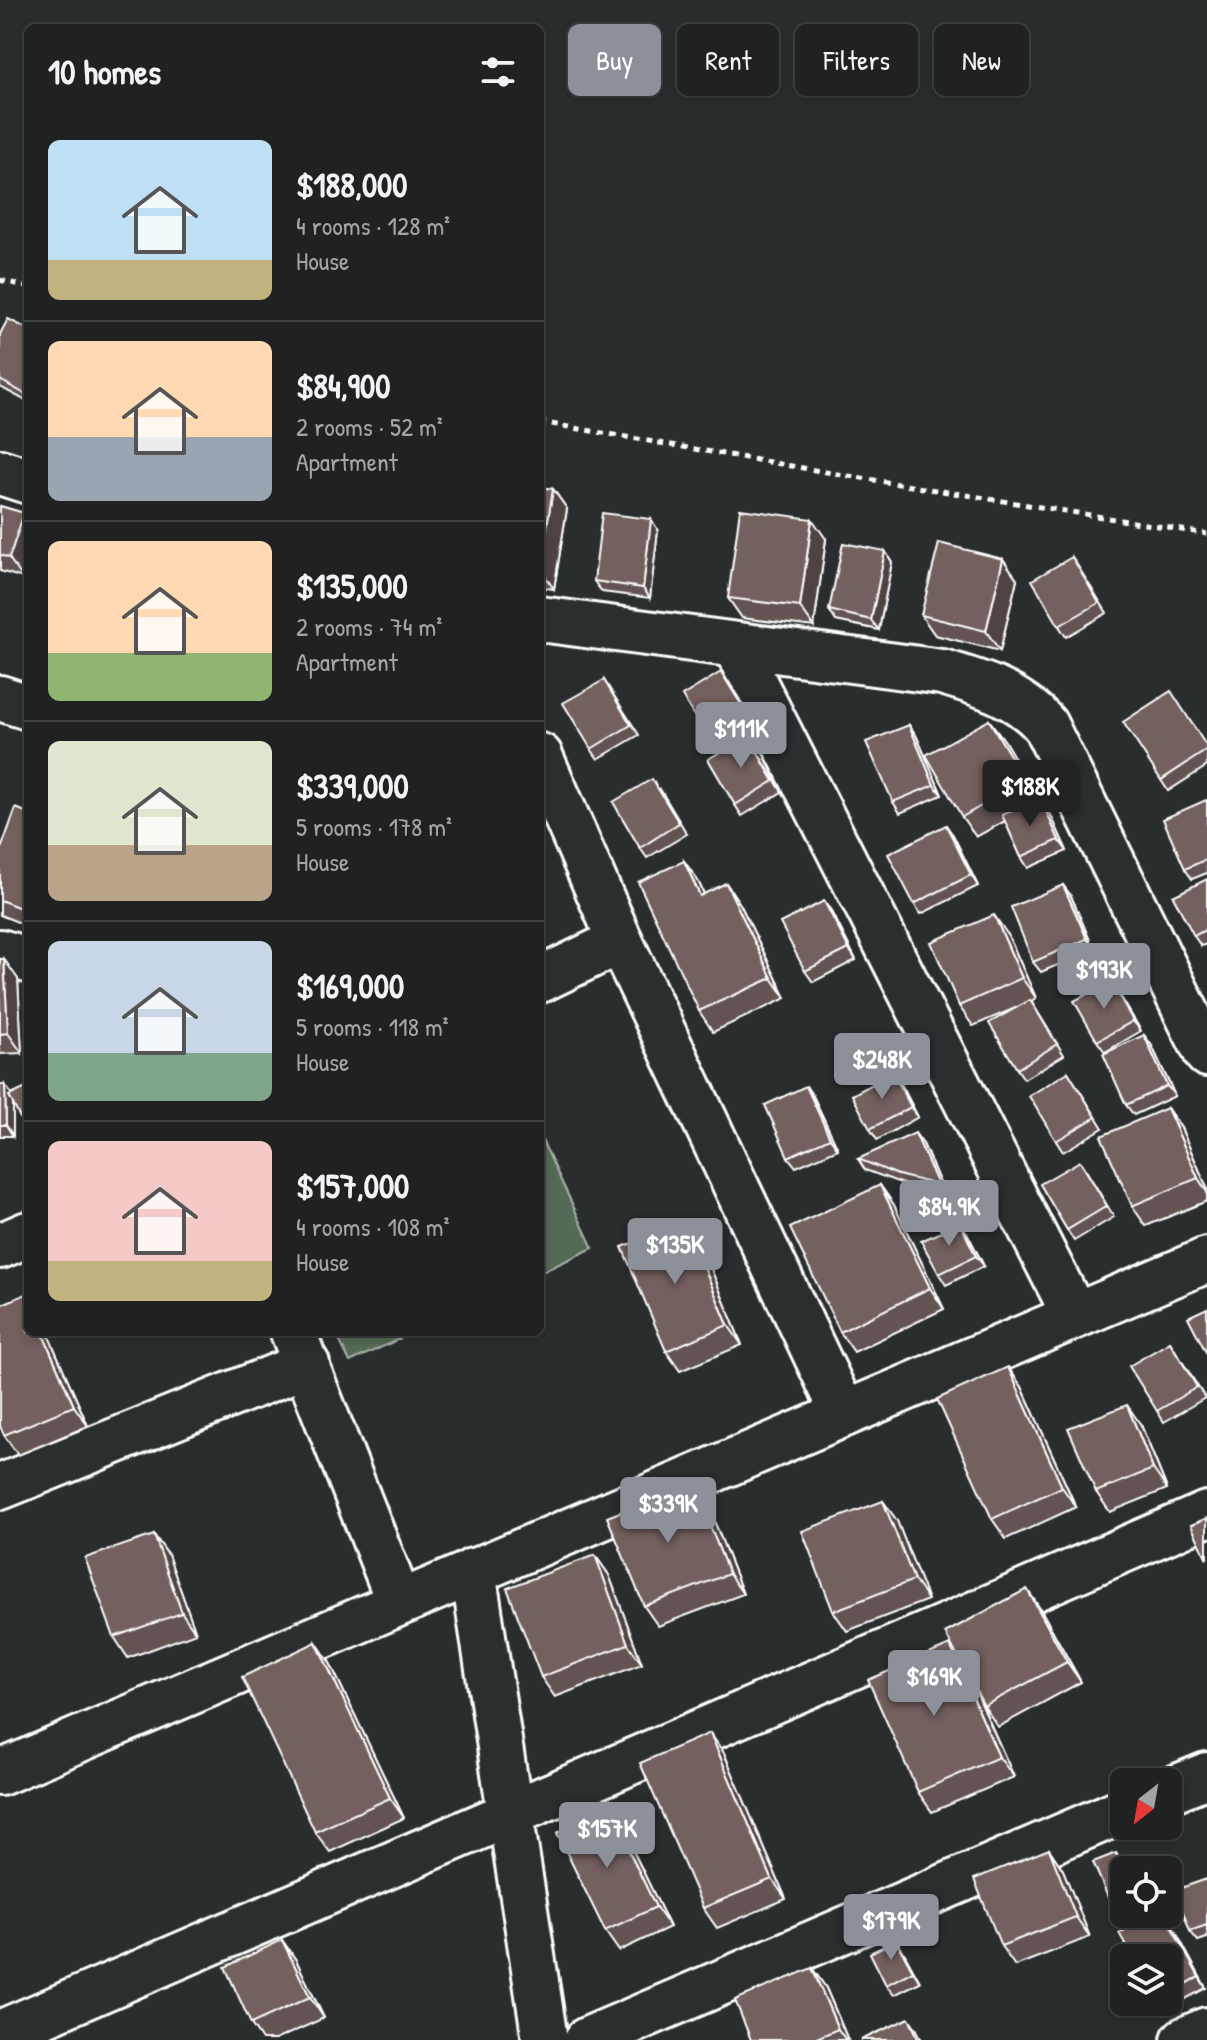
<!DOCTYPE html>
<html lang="en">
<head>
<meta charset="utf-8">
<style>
	body { margin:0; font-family:"Patrick Hand",sans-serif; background:#2d2f2f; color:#f1f3f6; height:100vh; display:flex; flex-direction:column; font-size:30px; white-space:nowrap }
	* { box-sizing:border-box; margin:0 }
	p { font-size:26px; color:#a2a4a5 }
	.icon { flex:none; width:44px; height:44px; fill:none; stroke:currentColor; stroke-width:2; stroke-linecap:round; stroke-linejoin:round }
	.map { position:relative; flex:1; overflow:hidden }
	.drawer { position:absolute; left:24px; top:24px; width:520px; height:1312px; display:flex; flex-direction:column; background:#202222; border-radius:12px; box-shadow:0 4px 12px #0003,0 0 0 2px #3d3f40 }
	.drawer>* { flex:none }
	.top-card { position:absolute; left:568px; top:24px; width:518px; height:72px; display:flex; gap:16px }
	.needle { width:52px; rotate:211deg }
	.fabs { position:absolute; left:1110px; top:1768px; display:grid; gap:16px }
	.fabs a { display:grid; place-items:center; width:72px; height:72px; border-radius:12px; background:#202222; box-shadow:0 4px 12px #0003,0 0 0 2px #3d3f40; font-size:40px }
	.price { position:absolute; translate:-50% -68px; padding:0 18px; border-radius:8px; background:#8c9099; color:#fff; font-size:26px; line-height:52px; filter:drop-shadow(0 2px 4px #0008) }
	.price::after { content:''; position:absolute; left:50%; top:48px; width:24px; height:18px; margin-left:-12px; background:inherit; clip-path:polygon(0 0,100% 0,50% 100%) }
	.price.selected { background:#222; color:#fff }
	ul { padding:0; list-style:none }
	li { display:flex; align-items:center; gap:24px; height:200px; padding:0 24px }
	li+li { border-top:2px solid #3d3f40 }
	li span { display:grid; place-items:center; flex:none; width:224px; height:160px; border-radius:12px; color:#555 }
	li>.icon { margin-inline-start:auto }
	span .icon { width:96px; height:96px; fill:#fffc; stroke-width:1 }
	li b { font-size:34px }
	h2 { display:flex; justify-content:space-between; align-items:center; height:96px; padding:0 24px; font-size:34px }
	.chip { padding:0 28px; border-radius:12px; background:#202222; box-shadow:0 4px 12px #0003,0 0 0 2px #3d3f40; font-size:28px; line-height:72px }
	.chip.selected { background:#8c9099; color:#fff }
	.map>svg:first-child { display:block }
	.park { fill:#546a56; stroke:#aab4aa; stroke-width:2 }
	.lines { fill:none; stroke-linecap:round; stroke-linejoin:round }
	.street-casing { stroke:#fff; stroke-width:50 }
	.path { stroke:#fff; stroke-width:5; stroke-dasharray:6 6; stroke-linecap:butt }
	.street { stroke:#2a2d2e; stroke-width:44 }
	.wall { fill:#635352; stroke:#fff; stroke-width:2 }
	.shaded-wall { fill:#504342; stroke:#fff; stroke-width:2 }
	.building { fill:#73605f; stroke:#fff; stroke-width:2 }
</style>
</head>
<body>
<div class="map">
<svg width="1207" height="2040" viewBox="0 0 1207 2040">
	<rect width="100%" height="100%" fill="#2a2d2e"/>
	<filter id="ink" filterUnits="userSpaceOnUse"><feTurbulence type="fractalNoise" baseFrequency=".0125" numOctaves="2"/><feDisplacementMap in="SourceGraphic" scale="16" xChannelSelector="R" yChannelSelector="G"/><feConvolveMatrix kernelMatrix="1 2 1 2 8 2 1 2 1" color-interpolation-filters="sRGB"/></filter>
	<g filter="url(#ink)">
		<!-- park -->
		<g class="park">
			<path d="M540,1136L593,1248L540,1273Z"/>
			<path d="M335,1332H414L350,1362Z"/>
		</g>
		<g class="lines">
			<defs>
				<g id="street">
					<path d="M0,472L28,481"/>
					<path d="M540,619L942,672C980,683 1018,694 1045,725L1207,1054"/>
					<path d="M735,645L1075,1316"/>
					<path d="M0,698L28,707"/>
					<path d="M540,756L620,941L844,1414"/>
					<path d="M0,952L28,960"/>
					<path d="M540,980L620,941"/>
					<path d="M0,1246L28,1234"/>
					<path d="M293,1332L399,1602"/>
					<path d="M0,1487L307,1364"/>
					<path d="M473,1571L545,2040"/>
					<path d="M0,1773L1207,1260"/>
					<path d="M1168,1791L1207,1775"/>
					<path d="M0,2033L1207,1514"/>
					<path d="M587,2040L1124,1810"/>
					<path d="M1184,2040L1207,2030"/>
				</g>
			</defs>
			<!-- street casing -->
			<use href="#street" class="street-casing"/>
			<!-- path -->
			<g class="path">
				<path d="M0,280L28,287"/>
				<path d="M540,422L843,475L1207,534"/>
			</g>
			<!-- street -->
			<use href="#street" class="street"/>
		</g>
		<!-- wall -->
		<g class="wall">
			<path d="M28,329V402L0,387V334Z"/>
			<path d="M540,487L553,489L567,509L554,589L540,587Z"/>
			<path d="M0,506L24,513L28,519V564L23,578L0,571Z"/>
			<path d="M658,530L650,598L602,592L594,581Z"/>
			<path d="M826,539L814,627L742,618L728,598Z"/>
			<path d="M885,551L892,562L879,630L836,621L829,610Z"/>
			<path d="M1072,557L1107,613L1066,637L1059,626Z"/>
			<path d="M1003,559L1017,579L1000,651L935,635L921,615Z"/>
			<path d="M604,680L639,735L598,759L591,749Z"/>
			<path d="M729,682L756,727L716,751L709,740Z"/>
			<path d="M989,720L1004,740L1038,799L1040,798L1048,809L1067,851L1028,868L1021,857L1005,821L976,837L962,817Z"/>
			<path d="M909,725L916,735L942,795L900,813L893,802Z"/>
			<path d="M748,736L782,792L742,816L735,805Z"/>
			<path d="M1207,746V766L1168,791L1161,780Z"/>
			<path d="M660,789L687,834L647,858L640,848Z"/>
			<path d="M1207,802V873L1192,879L1185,869Z"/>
			<path d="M28,813V926L0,915V852Z"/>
			<path d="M953,835L978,886L921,914L914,904Z"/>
			<path d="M684,861L698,881L704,894L726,883L740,904L786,998L713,1032L699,1011Z"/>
			<path d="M1207,879V944L1201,946L1194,936Z"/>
			<path d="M1063,885L1071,896L1094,950L1041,972L1033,962Z"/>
			<path d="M832,912L856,960L813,982L805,971Z"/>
			<path d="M1008,935L1036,998L1031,1001L1064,1055L1024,1079L1017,1069L1020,1006L973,1026L959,1006Z"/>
			<path d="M0,959L18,979L22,1053L0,1054Z"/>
			<path d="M1111,981L1141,1031L1105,1052L1097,1041Z"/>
			<path d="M1144,1035L1152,1046L1175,1096L1134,1115L1126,1105Z"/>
			<path d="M1068,1072L1103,1128L1063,1152L1056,1141Z"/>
			<path d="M901,1084L918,1117L877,1140L870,1129Z"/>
			<path d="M0,1085L13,1103V1136H0Z"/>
			<path d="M813,1096L838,1149L796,1167L788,1157Z"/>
			<path d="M1167,1108L1181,1128L1207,1188V1201L1146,1226L1132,1206Z"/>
			<path d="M923,1144L945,1195L906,1185L865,1170L858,1159Z"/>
			<path d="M1087,1172L1114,1217L1074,1241L1067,1230Z"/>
			<path d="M880,1185L894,1205L944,1309L854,1352L840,1332Z"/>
			<path d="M967,1233L984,1266L946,1285L939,1274Z"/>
			<path d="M700,1242L742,1345L680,1371L666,1351Z"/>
			<path d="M26,1294L28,1297V1332H47L88,1426L18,1455L4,1435Z"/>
			<path d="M1170,1342L1205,1398L1164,1422L1157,1411Z"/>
			<path d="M1022,1387L1076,1507L1006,1539L992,1519Z"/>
			<path d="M1141,1425L1167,1489L1110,1512L1096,1492Z"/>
			<path d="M883,1501L897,1521L928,1600L847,1631L833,1611Z"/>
			<path d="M707,1503L743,1594L658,1626L644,1606Z"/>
			<path d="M154,1535L168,1555L196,1633L128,1658L114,1637Z"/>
			<path d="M595,1555L609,1575L642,1664L555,1697L541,1677Z"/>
			<path d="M1041,1610L1081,1682L998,1727L984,1706L975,1689L1014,1777L932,1812L918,1792L950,1645L956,1653Z"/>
			<path d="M316,1642L330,1663L404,1818L330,1852L315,1832Z"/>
			<path d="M724,1753L786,1899L717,1928L703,1908Z"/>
			<path d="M608,1808L622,1828L670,1927L619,1951L605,1931Z"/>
			<path d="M1049,1849L1063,1870L1090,1937L1015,1966L1001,1946Z"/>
			<path d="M1124,1864L1126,1870H1124V1914H1128L1120,1917L1112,1907Z"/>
			<path d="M1207,1879V1938L1198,1941L1190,1931Z"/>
			<path d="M1165,1914L1206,1988L1163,2011L1157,2002H1168V1958Z"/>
			<path d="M282,1940L296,1960L324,2018L275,2040H262L251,2024Z"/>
			<path d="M903,1951L920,1982L894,1995L886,1985Z"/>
			<path d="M812,1968L826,1988L848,2040H751Z"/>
		</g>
		<!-- shaded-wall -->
		<g class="shaded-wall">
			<path d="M553,489L567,509L554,589L540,569Z"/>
			<path d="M24,513L28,519V564L23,578L9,558Z"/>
			<path d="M651,519L658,530L650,598L643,588Z"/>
			<path d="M812,519L826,539L814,627L800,607Z"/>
			<path d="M885,551L892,562L879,630L871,620Z"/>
			<path d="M1003,559L1017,579L1000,651L986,631Z"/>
			<path d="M989,720L1004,740L1040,801L1025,781Z"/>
			<path d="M909,725L916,735L942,795L934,785Z"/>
			<path d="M1040,798L1048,809L1067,851L1059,840Z"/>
			<path d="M946,825L953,835L978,886L971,875Z"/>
			<path d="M684,861L698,881L714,916L700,896Z"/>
			<path d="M726,883L740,904L786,998L772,978Z"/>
			<path d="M1063,885L1071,896L1094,950L1087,939Z"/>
			<path d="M824,901L832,912L856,960L849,949Z"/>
			<path d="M994,915L1008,935L1036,998L1022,978Z"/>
			<path d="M4,959L18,979L22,1053L8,1033Z"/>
			<path d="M1111,981L1118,992L1141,1031L1133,1021Z"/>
			<path d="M1144,1035L1152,1046L1175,1096L1167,1086Z"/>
			<path d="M893,1073L901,1084L918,1117L911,1107Z"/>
			<path d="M5,1085L13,1096V1136L6,1125Z"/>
			<path d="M806,1086L813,1096L838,1149L830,1138Z"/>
			<path d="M1167,1108L1181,1128L1207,1188V1192L1198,1178Z"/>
			<path d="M915,1133L923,1144L945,1195L938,1185Z"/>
			<path d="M880,1185L894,1205L944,1309L930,1288Z"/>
			<path d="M685,1222L700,1242L742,1345L728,1325Z"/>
			<path d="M960,1223L967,1233L984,1266L976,1256Z"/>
			<path d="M42,1332H47L88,1426L74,1406Z"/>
			<path d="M1008,1367L1022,1387L1076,1507L1062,1487Z"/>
			<path d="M1127,1405L1141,1425L1167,1489L1153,1469Z"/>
			<path d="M693,1483L707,1503L743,1594L729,1574Z"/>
			<path d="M883,1501L897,1521L928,1600L914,1580Z"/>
			<path d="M154,1535L168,1555L196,1633L182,1613Z"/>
			<path d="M595,1555L609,1575L642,1664L628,1644Z"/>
			<path d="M1027,1589L1041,1610L1081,1682L1067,1662Z"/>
			<path d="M316,1642L330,1663L404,1818L390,1798Z"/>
			<path d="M950,1645L964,1665L1014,1777L999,1757Z"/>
			<path d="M710,1733L724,1753L786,1899L772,1879Z"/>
			<path d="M608,1808L622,1828L670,1927L656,1907Z"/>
			<path d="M1049,1849L1063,1870L1090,1937L1076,1917Z"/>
			<path d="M1116,1853L1126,1870H1124V1872Z"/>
			<path d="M1165,1914L1170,1921L1206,1988L1199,1977Z"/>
			<path d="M282,1940L296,1960L324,2018L310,1997Z"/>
			<path d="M896,1940L903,1951L920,1982L913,1971Z"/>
			<path d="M812,1968L826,1988L848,2040H846L838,2029Z"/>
			<path d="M909,2018L916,2028L922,2040H919Z"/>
		</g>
		<!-- building -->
		<g class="building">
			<path d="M8,319L28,329V388L25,394L0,380V334Z"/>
			<path d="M540,487L553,489L540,569Z"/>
			<path d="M0,506L24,513L9,558L0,555Z"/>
			<path d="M740,509L812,519L800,607L728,598Z"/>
			<path d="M602,513L651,519L643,588L594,581Z"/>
			<path d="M843,543L885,551L871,620L829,610Z"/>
			<path d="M939,543L1003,559L986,631L921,615Z"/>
			<path d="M1072,557L1099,603L1059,626L1032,580Z"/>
			<path d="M721,672L749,717L709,740L682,696Z"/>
			<path d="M604,680L631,725L591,749L563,703Z"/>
			<path d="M1171,691L1207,747V750L1161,780L1123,722Z"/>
			<path d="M989,720L1025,781L962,817L926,755Z"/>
			<path d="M909,725L934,785L893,802L866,742Z"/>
			<path d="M748,736L774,781L735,805L708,759Z"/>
			<path d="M652,779L679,823L640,848L613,802Z"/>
			<path d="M1040,798L1059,840L1021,857L1002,815Z"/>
			<path d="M1206,800L1207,803V859L1185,869L1163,819Z"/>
			<path d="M16,808L28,813V911L0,900V852Z"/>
			<path d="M946,825L971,875L914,904L888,854Z"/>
			<path d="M684,861L700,896L726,883L772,978L699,1011L638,882Z"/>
			<path d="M1207,879V929L1194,936L1173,896Z"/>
			<path d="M1063,885L1087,939L1033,962L1011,907Z"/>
			<path d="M824,901L849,949L805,971L780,923Z"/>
			<path d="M994,915L1022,978L959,1006L931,942Z"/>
			<path d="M0,959H4L8,1033L0,1034Z"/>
			<path d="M1111,981L1133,1021L1097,1041L1074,1001Z"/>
			<path d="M1030,1000L1057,1044L1017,1069L989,1023Z"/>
			<path d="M1144,1035L1167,1086L1126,1105L1103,1054Z"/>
			<path d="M1068,1072L1096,1117L1056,1141L1029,1096Z"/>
			<path d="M893,1073L911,1107L870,1129L852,1095Z"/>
			<path d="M0,1085H5L6,1125H0Z"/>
			<path d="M806,1086L830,1138L788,1157L765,1105Z"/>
			<path d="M28,1087V1134L9,1096Z"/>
			<path d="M1167,1108L1198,1178L1132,1206L1101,1136Z"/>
			<path d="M915,1133L938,1185L898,1175L858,1159Z"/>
			<path d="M1080,1161L1107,1206L1067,1230L1040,1184Z"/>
			<path d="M880,1185L930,1288L840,1332L790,1228Z"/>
			<path d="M685,1222L728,1325L666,1351L622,1247Z"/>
			<path d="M960,1223L976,1256L939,1274L921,1241Z"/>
			<path d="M26,1294L28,1299V1332H42L74,1406L4,1435L0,1426V1305Z"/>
			<path d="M1207,1308V1354L1188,1317Z"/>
			<path d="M1170,1342L1197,1387L1157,1411L1129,1366Z"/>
			<path d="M1008,1367L1062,1487L992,1519L937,1399Z"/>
			<path d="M1127,1405L1153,1469L1096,1492L1068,1428Z"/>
			<path d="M693,1483L729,1574L644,1606L607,1517Z"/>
			<path d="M883,1501L914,1580L833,1611L802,1531Z"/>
			<path d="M1207,1518V1559L1191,1525Z"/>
			<path d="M154,1535L182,1613L114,1637L85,1558Z"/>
			<path d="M595,1555L628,1644L541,1677L507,1588Z"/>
			<path d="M1027,1589L1067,1662L984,1706L945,1633Z"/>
			<path d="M316,1642L390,1798L315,1832L242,1677Z"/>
			<path d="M950,1645L999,1757L918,1792L868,1680Z"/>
			<path d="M710,1733L772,1879L703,1908L640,1763Z"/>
			<path d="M608,1808L656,1907L605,1931L557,1833Z"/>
			<path d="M1049,1849L1076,1917L1001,1946L974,1879Z"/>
			<path d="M1116,1853L1124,1872V1902L1112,1907L1093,1862Z"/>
			<path d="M1207,1879V1925L1190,1931L1175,1890Z"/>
			<path d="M1156,1914H1164L1199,1977L1168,1994V1958H1133L1119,1933Z"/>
			<path d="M282,1940L310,1997L251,2024L225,1967Z"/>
			<path d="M896,1940L913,1971L886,1985L870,1953Z"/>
			<path d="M812,1968L838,2029L812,2040H751L735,2000Z"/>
			<path d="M909,2018L919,2040H861Z"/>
		</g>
	</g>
</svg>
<div class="fabs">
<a><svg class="needle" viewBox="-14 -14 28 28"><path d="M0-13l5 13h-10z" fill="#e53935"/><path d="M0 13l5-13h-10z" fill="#a2a4a5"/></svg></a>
<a><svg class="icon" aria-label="locate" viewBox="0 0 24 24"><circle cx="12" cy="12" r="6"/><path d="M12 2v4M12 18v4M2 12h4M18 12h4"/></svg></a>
<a><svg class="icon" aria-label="layers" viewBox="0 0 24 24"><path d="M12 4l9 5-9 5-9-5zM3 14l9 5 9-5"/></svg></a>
</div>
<b class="price" style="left:741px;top:770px">$111K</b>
<b class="price selected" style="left:1030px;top:828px">$188K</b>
<b class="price" style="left:1104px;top:1011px">$193K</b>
<b class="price" style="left:882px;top:1101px">$248K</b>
<b class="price" style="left:949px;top:1248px">$84.9K</b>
<b class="price" style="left:675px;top:1286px">$135K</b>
<b class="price" style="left:668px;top:1545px">$339K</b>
<b class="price" style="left:934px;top:1718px">$169K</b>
<b class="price" style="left:607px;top:1870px">$157K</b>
<b class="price" style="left:891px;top:1962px">$179K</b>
<div class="top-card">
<a class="chip selected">Buy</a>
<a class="chip">Rent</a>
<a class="chip">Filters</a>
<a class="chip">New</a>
</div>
<section class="drawer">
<h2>10 homes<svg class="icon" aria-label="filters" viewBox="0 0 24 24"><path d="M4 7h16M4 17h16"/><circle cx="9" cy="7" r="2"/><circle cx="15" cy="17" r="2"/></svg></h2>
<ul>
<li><span style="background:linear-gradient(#bfe0f5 75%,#c2b280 0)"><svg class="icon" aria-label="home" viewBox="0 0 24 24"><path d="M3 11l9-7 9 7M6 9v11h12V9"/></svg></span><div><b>$188,000</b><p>4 rooms · 128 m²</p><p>House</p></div></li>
<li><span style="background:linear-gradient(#ffd9b3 60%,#9aa5b1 0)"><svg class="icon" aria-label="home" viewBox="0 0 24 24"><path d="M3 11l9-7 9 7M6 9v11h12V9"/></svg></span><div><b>$84,900</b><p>2 rooms · 52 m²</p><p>Apartment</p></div></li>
<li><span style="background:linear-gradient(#ffd9b3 70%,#8fb573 0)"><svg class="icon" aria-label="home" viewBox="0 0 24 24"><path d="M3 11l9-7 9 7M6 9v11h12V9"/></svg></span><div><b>$135,000</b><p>2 rooms · 74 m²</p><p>Apartment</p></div></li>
<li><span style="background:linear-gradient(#dfe7d0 65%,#b9a48a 0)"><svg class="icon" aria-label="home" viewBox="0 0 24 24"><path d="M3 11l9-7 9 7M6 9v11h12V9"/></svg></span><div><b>$339,000</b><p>5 rooms · 178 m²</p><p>House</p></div></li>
<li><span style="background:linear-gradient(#c9d6e8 70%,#7fa58c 0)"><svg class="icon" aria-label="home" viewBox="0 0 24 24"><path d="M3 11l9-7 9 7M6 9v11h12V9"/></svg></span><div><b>$169,000</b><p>5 rooms · 118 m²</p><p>House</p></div></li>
<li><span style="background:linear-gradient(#f6c9c9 75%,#c2b280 0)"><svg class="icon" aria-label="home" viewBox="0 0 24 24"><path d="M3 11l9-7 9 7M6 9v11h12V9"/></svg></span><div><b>$157,000</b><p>4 rooms · 108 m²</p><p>House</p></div></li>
</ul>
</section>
</div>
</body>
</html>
